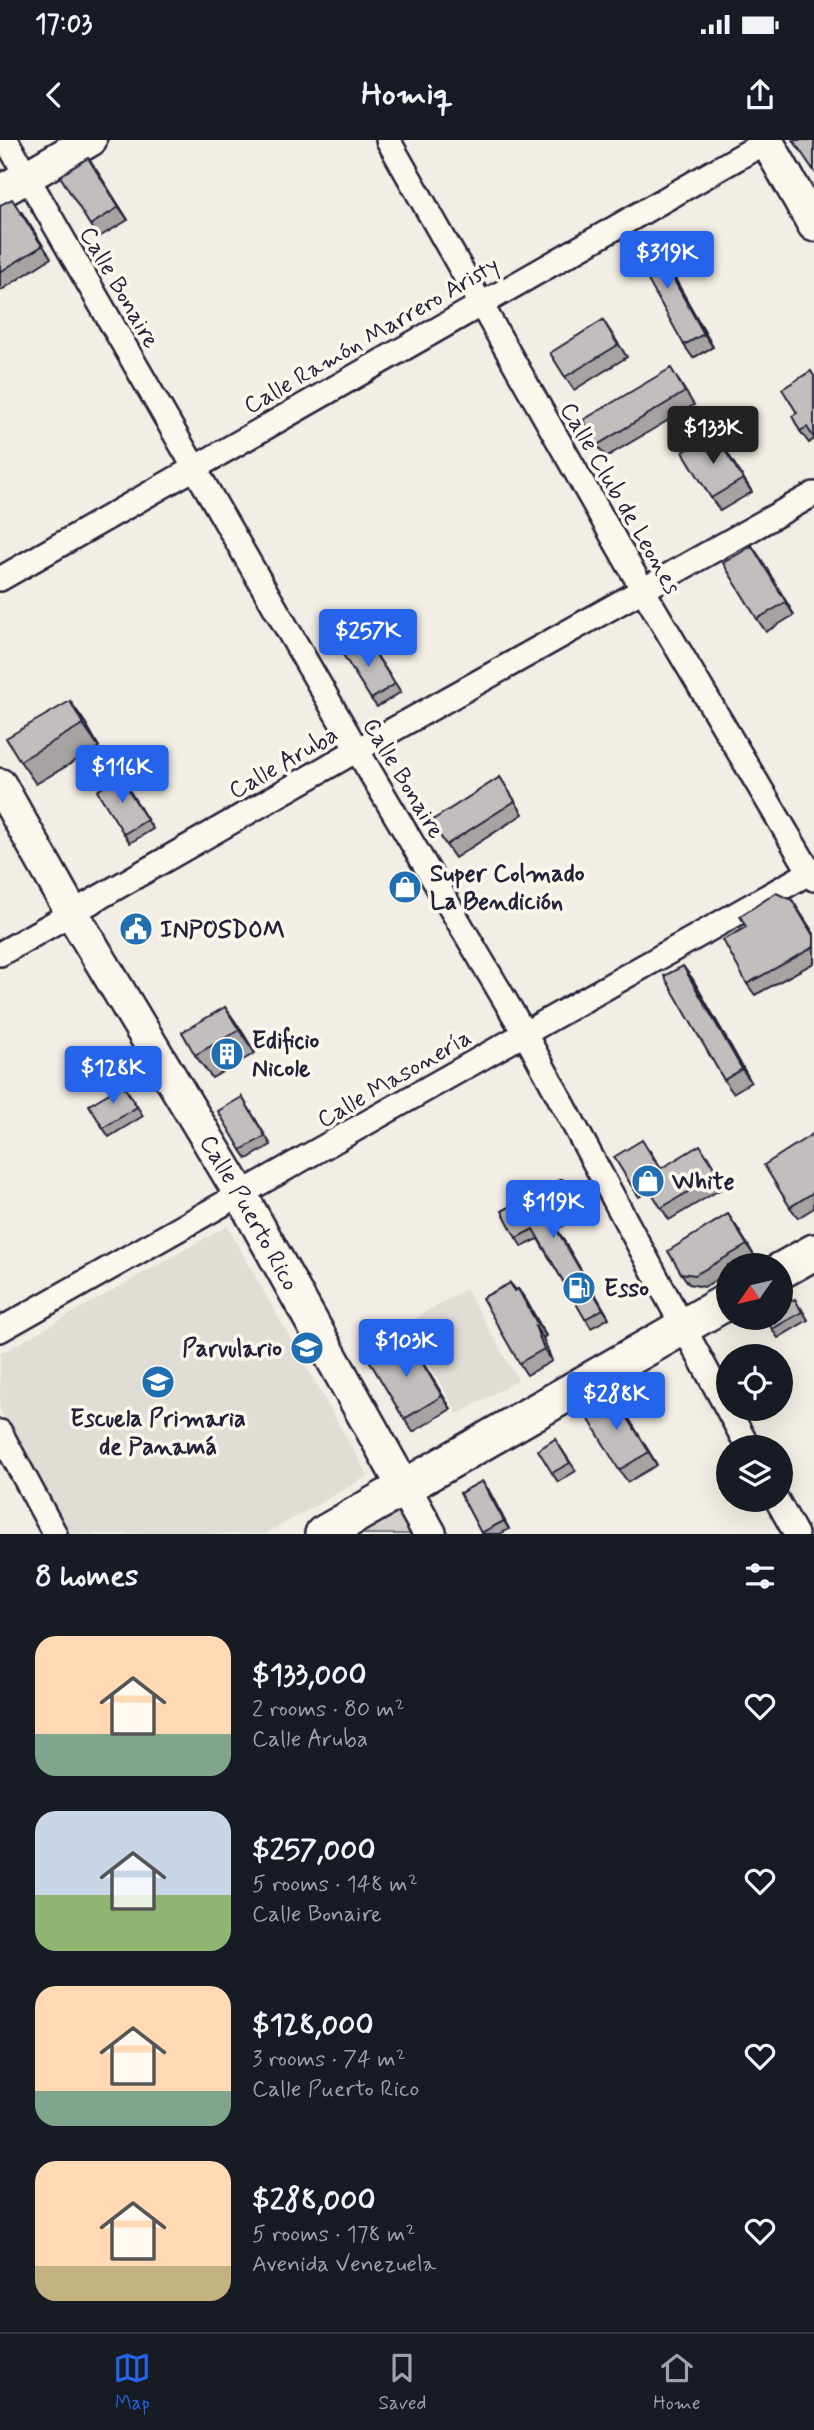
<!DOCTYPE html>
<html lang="en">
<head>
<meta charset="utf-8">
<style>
	body { margin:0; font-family:Mynerve,sans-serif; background:#242831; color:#f1f3f6; height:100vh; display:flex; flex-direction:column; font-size:26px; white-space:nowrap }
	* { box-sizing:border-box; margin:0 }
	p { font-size:23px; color:#9ea1a6 }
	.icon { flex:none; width:38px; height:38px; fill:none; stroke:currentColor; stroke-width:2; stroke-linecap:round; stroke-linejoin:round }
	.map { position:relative; height:1394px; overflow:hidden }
	.sheet { display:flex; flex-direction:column; background:#171b24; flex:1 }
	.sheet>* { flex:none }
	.needle { width:46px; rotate:236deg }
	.fabs { position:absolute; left:716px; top:1113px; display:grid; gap:14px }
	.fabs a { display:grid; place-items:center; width:77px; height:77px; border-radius:50%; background:#171b24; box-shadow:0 7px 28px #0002; font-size:35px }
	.price { position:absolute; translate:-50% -60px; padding:0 16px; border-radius:7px; background:#2563eb; color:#fff; font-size:23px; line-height:46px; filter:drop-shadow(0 2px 4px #0008) }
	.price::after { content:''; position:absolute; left:50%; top:42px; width:21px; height:16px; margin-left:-10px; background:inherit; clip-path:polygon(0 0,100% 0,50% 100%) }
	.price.active { background:#222; color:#fff }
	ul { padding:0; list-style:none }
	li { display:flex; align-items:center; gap:21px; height:175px; padding:0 35px }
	li span { display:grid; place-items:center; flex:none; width:196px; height:140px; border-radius:21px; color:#555 }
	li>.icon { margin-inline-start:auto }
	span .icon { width:84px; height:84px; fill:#fffc; stroke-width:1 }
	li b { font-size:30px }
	h2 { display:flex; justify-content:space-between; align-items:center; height:84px; padding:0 35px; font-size:30px }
	.status { display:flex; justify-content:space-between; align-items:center; height:49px; padding:0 35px; background:#171b24; direction:ltr }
	.status svg { height:19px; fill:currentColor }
	header { display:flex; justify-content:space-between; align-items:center; height:91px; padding:0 35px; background:#171b24; font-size:32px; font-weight:800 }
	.tab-bar { display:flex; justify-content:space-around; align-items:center; height:98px; border-top:2px solid #363941; background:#171b24; font-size:19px; color:#9ea1a6 }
	.tab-bar a { display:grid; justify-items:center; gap:4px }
	.tab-bar .active { color:#2563eb }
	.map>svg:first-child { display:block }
	.built { fill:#e0dcd6 }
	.green { fill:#d4d1cc; stroke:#7b7a84; stroke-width:2 }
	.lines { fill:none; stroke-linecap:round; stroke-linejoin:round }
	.street-casing { stroke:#22223b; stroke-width:28 }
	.secondary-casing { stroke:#22223b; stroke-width:37 }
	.primary-casing { stroke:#22223b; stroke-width:40 }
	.street { stroke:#fbf7ec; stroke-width:23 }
	.secondary { stroke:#fbf7ec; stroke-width:32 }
	.primary { stroke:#fbf7ec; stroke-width:35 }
	.wall { fill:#a7a3a3; stroke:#22223b; stroke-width:2 }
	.shaded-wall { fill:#888585; stroke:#22223b; stroke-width:2 }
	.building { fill:#c2bebe; stroke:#22223b; stroke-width:2 }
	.labels { text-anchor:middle; stroke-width:7; stroke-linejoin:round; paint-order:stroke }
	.street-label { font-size:24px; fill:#22223b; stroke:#fbf7ec }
	.poi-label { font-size:24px; font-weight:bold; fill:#22223b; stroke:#fbf7ec; text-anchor:start }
</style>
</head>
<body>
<div class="status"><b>17:03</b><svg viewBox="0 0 49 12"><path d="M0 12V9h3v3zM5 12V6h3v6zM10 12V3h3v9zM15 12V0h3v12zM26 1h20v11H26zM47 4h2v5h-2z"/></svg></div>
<header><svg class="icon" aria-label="back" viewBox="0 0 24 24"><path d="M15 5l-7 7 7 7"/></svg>Homiq<svg class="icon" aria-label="share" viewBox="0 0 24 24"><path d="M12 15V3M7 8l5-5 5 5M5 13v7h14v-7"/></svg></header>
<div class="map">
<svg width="814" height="1394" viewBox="0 0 814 1394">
	<rect width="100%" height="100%" fill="#f2eee5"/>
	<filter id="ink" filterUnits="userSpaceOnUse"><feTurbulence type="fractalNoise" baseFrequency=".0143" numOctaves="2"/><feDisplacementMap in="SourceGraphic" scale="14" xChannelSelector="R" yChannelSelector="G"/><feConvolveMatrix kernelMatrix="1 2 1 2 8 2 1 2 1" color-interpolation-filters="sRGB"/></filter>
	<g filter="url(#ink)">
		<!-- built -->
		<g class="built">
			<path d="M227,1086L368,1336L265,1394H70L0,1270V1214Z"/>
			<path d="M466,1149L518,1240L458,1274L406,1183Z"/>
		</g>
		<!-- green -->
		<path class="green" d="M401,1359L421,1394H339Z"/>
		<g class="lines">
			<defs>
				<g id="street">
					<path d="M6,0L357,610L525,894L748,1307"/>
					<path d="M388,0L643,450L814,739"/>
					<path d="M0,439L769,0"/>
					<path d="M0,814L357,610L814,354"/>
					<path d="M0,1190L814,730"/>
					<path d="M0,1292L55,1394"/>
					<path d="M777,1360L796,1394"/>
				</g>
				<g id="secondary">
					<path d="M766,0L814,85"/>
					<path d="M0,52L90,0"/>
					<path id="s1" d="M0,645L72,773L241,1055L430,1394"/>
				</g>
				<g id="primary">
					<path d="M780,1131L814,1112"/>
					<path d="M323,1394L728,1161"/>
				</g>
			</defs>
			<!-- street casing -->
			<use href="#street" class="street-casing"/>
			<!-- secondary casing -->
			<use href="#secondary" class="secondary-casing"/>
			<!-- primary casing -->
			<use href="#primary" class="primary-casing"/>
			<!-- street -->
			<use href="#street" class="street"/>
			<!-- secondary -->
			<use href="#secondary" class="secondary"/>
			<!-- primary -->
			<use href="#primary" class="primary"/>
		</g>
		<!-- wall -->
		<g class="wall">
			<path d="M97,31L128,80L99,97L90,85Z"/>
			<path d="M0,65L21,71L51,118L0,151Z"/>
			<path d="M650,97L659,110L713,207L693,218L684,205Z"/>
			<path d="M603,180L627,217L574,250L565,237Z"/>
			<path d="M814,236V299L809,303L800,291L797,273Z"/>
			<path d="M679,241L694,265L606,317L597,305Z"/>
			<path d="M723,306L752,352L720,371L711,358Z"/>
			<path d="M752,406L761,419L794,475L766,492L757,479Z"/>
			<path d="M371,507L401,552L377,567L371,559Z"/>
			<path d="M70,561L86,584L99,607L36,644L20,621Z"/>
			<path d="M500,637L523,674L455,718L446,705Z"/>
			<path d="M126,645L153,689L130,703L124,694Z"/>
			<path d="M792,760L814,794V823L755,855L747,844Z"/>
			<path d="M692,838L751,942L733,953L724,940Z"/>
			<path d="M225,867L241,890L255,913L212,938L195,915Z"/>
			<path d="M129,953L143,976L109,997L103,988Z"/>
			<path d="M242,957L271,1005L247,1019L241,1010Z"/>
			<path d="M814,993V1068L798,1078L790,1067Z"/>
			<path d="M650,1011L661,1029L708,1016L726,1046L669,1080L650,1050L639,1057L631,1045Z"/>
			<path d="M568,1048L574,1060L572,1081L557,1089L609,1178L591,1188L538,1099L522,1107L516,1098Z"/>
			<path d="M736,1086L755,1117L740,1125H728V1133L704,1147L689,1144L681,1133Z"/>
			<path d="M510,1143L516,1150L518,1149L526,1160L546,1196L543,1198L552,1221L527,1235L519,1223Z"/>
			<path d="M801,1168L808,1180L778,1198L772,1189Z"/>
			<path d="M408,1199L451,1269L413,1292L404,1279Z"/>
			<path d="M613,1254L657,1325L628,1342L619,1330Z"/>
			<path d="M555,1299L576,1331L558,1342L552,1333Z"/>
			<path d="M488,1349L509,1389L500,1394H482L460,1353Z"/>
		</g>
		<!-- shaded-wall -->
		<g class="shaded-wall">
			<path d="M88,18L97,31L128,80L119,67Z"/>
			<path d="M650,97L659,110L713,207L704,194Z"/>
			<path d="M714,293L723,306L752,352L743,339Z"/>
			<path d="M752,406L761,419L794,475L786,462Z"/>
			<path d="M70,561L86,584L99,607L83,584Z"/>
			<path d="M792,760L814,794V797Z"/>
			<path d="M683,826L692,838L751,942L742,929Z"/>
			<path d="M225,867L241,890L255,913L239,890Z"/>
			<path d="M562,1039L574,1060L572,1081L566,1072Z"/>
			<path d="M728,1074L736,1086L755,1117L747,1105Z"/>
			<path d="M551,1080L557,1089L609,1178L603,1169Z"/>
			<path d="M518,1149L526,1160L546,1196L538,1185Z"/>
			<path d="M535,1186L543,1198L552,1221L544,1209Z"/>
			<path d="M408,1199L416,1212L451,1269L442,1256Z"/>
			<path d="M613,1254L622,1267L657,1325L649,1312Z"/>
			<path d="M482,1341L488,1349L509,1389L504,1381Z"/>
		</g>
		<!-- building -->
		<g class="building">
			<path d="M793,0H814V31Z"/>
			<path d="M88,18L119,67L90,85L60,36Z"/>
			<path d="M12,59L42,106L0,132V65Z"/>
			<path d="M650,97L704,194L684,205L630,108Z"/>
			<path d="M603,180L618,205L565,237L550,213Z"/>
			<path d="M671,228L685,252L597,305L583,280Z"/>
			<path d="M811,231L814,236V298L807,287L800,291L792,276L797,273L782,249Z"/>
			<path d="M714,293L743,339L711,358L683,312Z"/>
			<path d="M752,406L786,462L757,479L723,423Z"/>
			<path d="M365,498L395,544L371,559L342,513Z"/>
			<path d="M70,561L83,584L20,621L6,598Z"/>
			<path d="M120,636L147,680L124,694L97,651Z"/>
			<path d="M500,637L515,661L446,705L431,681Z"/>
			<path d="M776,753L792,760L814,797V807L747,844L723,800L746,787L740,776Z"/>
			<path d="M683,826L742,929L724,940L664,836Z"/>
			<path d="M225,867L239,890L195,915L182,892Z"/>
			<path d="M123,945L137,967L103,988L89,965Z"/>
			<path d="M242,957L265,996L241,1010L218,971Z"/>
			<path d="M814,993V1052L790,1067L764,1025Z"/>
			<path d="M642,1000L660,1029L700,1005L718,1034L661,1068L643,1038L631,1045L614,1017Z"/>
			<path d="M562,1039L568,1051L566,1072L551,1080L603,1169L585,1179L533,1089L516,1098L502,1071Z"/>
			<path d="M728,1074L747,1105L695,1135L681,1133L668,1111Z"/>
			<path d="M510,1143L515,1151L518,1149L538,1185L535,1186L544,1209L519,1223L482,1158Z"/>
			<path d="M795,1159L802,1172L772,1189L765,1178H780V1167Z"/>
			<path d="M408,1199L442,1256L404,1279L370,1222Z"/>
			<path d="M613,1254L649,1312L619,1330L584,1271Z"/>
			<path d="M555,1299L570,1323L552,1333L538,1310Z"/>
			<path d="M482,1341L504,1381L481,1393L460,1353Z"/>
		</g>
	</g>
	<!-- icons -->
	<defs>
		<symbol id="shop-disc" viewBox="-11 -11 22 22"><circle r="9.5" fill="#1f6fb2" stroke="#fbf7ec"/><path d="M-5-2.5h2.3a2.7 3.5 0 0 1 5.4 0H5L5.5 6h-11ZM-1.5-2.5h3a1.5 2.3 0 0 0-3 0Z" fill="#fff"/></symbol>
		<symbol id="civic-disc" viewBox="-11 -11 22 22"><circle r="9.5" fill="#1f6fb2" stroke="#fbf7ec"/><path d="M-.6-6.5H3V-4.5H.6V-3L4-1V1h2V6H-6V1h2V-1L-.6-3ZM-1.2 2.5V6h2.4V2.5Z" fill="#fff"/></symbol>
		<symbol id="building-disc" viewBox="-11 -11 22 22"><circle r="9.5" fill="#1f6fb2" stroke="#fbf7ec"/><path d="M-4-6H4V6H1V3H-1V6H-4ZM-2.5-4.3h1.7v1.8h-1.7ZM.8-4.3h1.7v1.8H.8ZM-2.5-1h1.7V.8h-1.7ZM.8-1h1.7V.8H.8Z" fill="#fff"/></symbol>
		<symbol id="fuel-disc" viewBox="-11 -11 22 22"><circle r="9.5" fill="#1f6fb2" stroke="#fbf7ec"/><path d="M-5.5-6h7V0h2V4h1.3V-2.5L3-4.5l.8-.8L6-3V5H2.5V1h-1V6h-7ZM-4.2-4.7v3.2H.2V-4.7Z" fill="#fff"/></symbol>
		<symbol id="school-disc" viewBox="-11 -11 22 22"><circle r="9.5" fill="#1f6fb2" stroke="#fbf7ec"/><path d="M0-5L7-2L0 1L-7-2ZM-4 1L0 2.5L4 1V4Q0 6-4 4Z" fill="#fff"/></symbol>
	</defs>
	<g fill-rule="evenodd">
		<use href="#shop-disc" x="386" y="728" width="38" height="38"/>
		<use href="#civic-disc" x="117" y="770" width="38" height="38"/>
		<use href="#building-disc" x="208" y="895" width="38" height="38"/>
		<use href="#shop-disc" x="629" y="1022" width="38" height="38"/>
		<use href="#fuel-disc" x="560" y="1129" width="38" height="38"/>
		<use href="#school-disc" x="288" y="1189" width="38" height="38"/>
		<use href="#school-disc" x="139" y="1223" width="38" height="38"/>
	</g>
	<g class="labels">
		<!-- street labels -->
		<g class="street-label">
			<text transform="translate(120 147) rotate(60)" y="8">Calle Bonaire</text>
			<text transform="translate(371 195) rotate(-30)" y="8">Calle Ramón Marrero Aristy</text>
			<text transform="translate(621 358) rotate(60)" y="8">Calle Club de Leones</text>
			<text transform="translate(283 622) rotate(-30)" y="8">Calle Aruba</text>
			<text transform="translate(404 638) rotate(59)" y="8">Calle Bonaire</text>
			<text transform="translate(394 938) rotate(-30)" y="8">Calle Masonería</text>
			<text dy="8" stroke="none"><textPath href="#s1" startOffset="495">Calle Puerto Rico</textPath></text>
		</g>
		<!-- poi labels -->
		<g class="poi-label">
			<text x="430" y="741">Super Colmado<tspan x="430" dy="28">La Bendición</tspan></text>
			<text x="160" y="797">INPOSDOM</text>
			<text x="252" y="908">Edificio<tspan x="252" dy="28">Nicole</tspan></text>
			<text x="672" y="1049">White</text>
			<text x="604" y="1156">Esso</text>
			<text x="282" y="1216" text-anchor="end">Parvulario</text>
			<text x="158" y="1286" text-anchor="middle">Escuela Primaria<tspan x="158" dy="28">de Panamá</tspan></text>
		</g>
	</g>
</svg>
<div class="fabs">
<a><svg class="needle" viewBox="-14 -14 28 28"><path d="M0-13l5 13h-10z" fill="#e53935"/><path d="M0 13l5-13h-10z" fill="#9ea1a6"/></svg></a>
<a><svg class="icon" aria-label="locate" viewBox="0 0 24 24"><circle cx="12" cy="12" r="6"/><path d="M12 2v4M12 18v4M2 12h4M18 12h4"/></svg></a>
<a><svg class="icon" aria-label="layers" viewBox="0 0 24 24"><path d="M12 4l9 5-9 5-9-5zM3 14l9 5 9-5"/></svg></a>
</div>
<b class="price" style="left:667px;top:151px">$319K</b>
<b class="price active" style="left:713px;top:326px">$133K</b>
<b class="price" style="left:368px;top:529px">$257K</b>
<b class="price" style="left:122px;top:665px">$116K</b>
<b class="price" style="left:113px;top:966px">$128K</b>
<b class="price" style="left:553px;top:1100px">$119K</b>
<b class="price" style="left:406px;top:1239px">$103K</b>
<b class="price" style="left:616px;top:1292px">$288K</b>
</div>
<section class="sheet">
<h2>8 homes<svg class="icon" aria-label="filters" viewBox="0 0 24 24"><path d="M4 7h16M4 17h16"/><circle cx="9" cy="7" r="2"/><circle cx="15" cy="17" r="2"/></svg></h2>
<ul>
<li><span style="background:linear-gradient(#ffd9b3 70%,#7fa58c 0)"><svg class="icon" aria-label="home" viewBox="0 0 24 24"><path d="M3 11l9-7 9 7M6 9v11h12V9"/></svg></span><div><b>$133,000</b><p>2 rooms · 80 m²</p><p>Calle Aruba</p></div><svg class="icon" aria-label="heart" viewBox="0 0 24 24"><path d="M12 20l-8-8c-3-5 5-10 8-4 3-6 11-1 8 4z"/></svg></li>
<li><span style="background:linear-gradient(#c9d6e8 60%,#8fb573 0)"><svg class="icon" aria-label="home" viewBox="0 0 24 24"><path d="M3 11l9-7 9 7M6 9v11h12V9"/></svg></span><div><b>$257,000</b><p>5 rooms · 148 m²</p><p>Calle Bonaire</p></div><svg class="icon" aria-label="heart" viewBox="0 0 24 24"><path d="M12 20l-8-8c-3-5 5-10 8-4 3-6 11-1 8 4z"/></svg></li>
<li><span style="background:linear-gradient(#ffd9b3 75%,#7fa58c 0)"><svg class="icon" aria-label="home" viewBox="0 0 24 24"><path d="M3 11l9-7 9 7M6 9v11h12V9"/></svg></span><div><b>$128,000</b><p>3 rooms · 74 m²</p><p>Calle Puerto Rico</p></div><svg class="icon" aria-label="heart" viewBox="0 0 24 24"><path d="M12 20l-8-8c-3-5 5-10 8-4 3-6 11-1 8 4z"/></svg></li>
<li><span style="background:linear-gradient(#ffd9b3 75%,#c2b280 0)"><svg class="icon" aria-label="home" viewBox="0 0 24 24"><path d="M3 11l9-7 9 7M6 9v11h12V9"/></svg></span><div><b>$288,000</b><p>5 rooms · 178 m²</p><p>Avenida Venezuela</p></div><svg class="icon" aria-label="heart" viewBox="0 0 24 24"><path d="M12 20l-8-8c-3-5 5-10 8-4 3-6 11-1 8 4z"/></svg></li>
</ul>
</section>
<nav class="tab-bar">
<a class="active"><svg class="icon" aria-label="map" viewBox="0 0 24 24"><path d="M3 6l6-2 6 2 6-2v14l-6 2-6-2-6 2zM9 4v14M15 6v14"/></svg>Map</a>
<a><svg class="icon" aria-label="saved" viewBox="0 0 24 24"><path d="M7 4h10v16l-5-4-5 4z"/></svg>Saved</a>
<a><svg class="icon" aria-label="home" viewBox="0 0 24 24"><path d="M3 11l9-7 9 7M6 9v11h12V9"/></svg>Home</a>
</nav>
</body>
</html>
